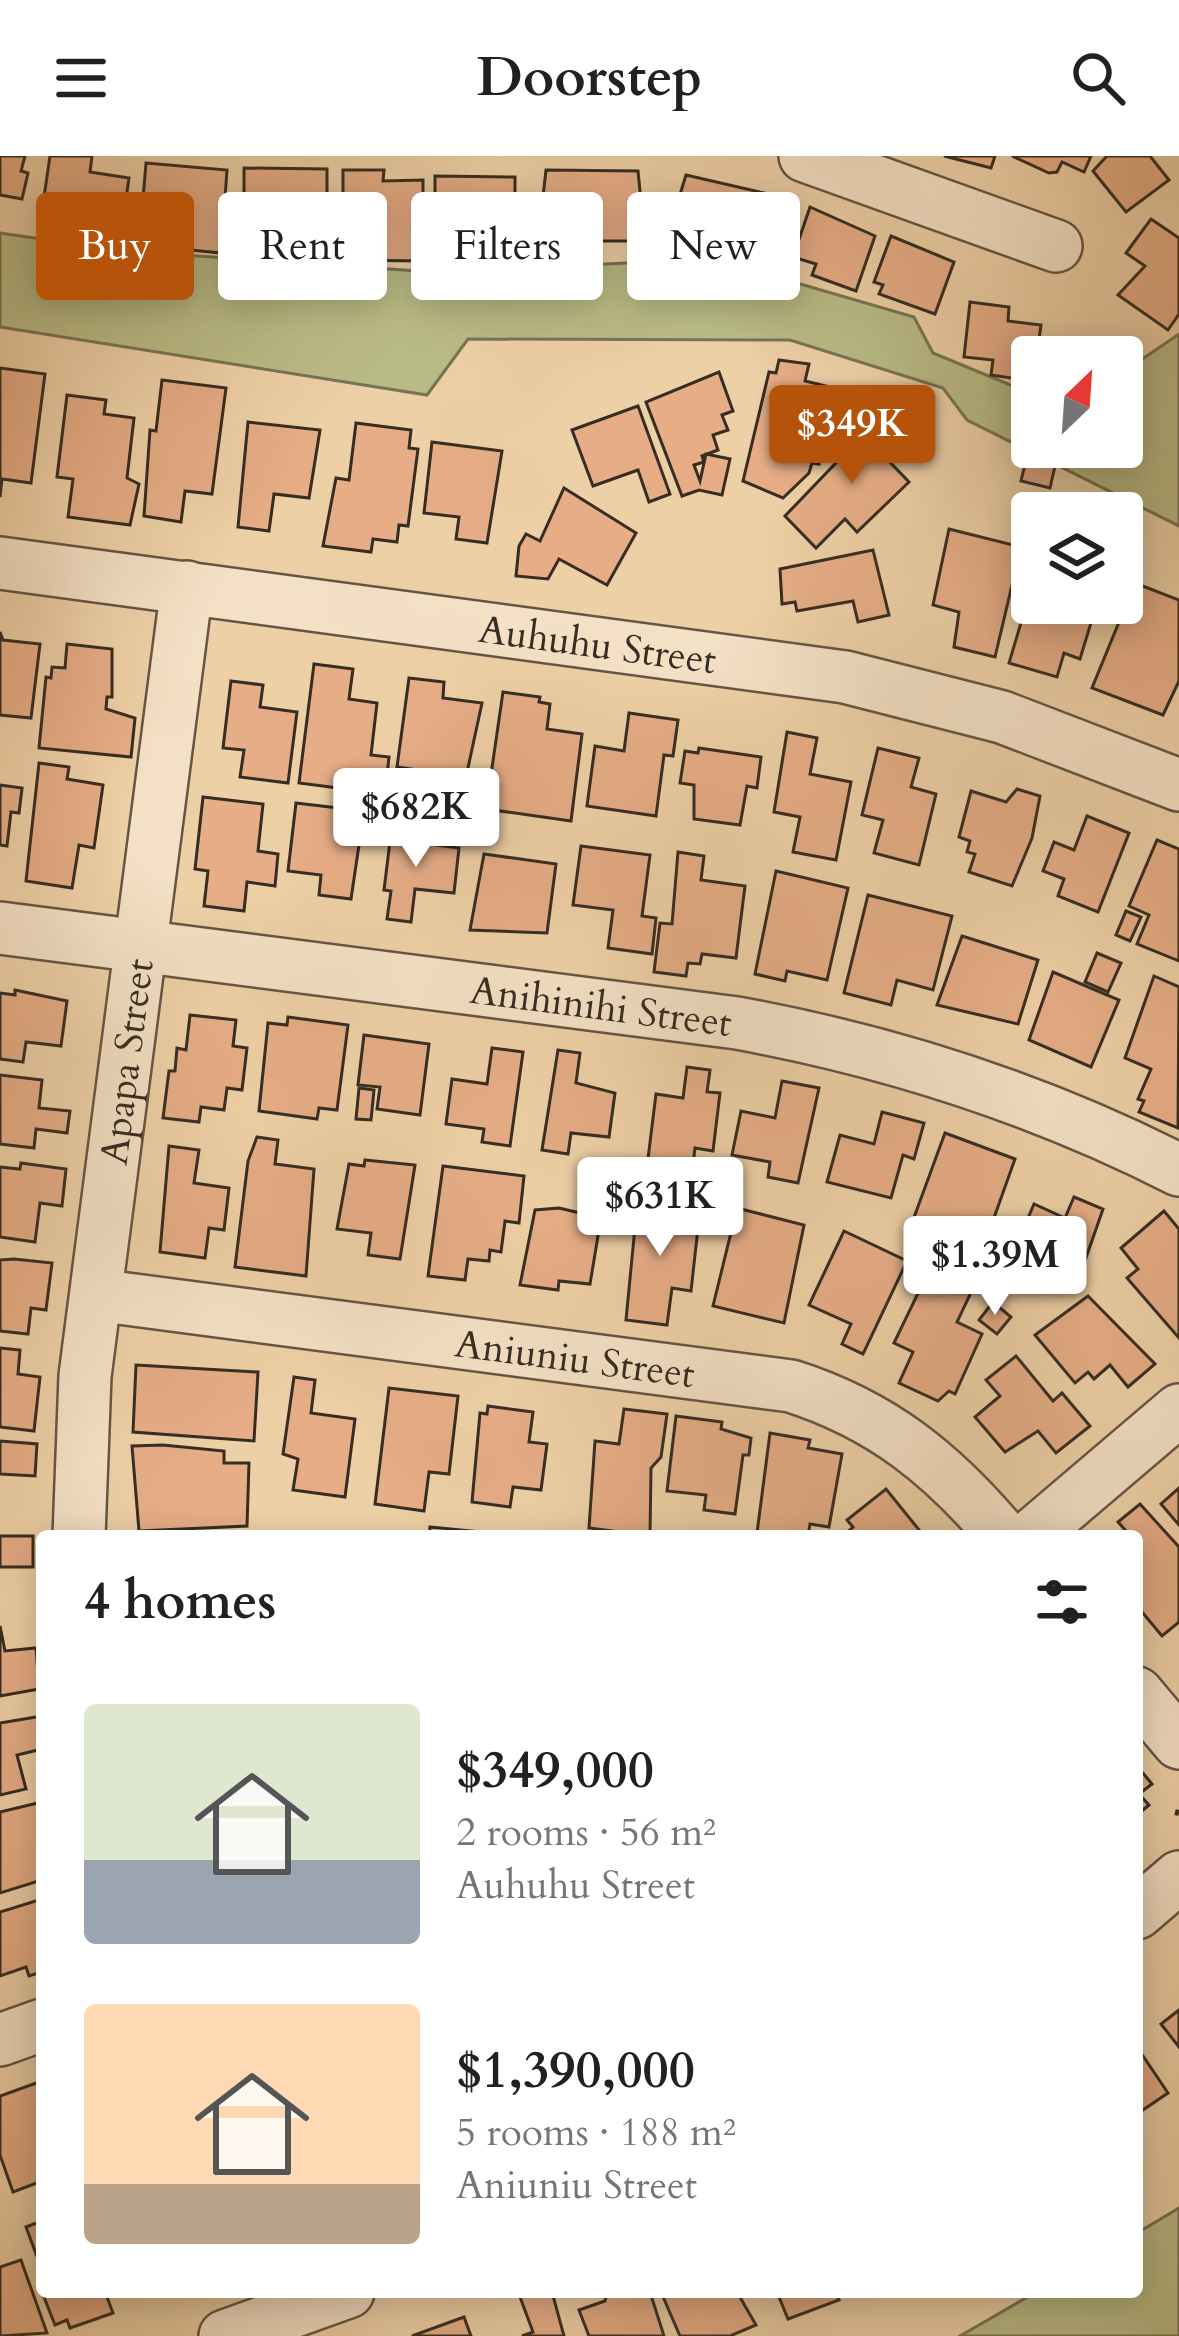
<!DOCTYPE html>
<html lang="en">
<head>
<meta charset="utf-8">
<style>
	body { margin:0; font-family:Cardo,serif; background:#f6f6f6; color:#202124; height:100vh; display:flex; flex-direction:column; font-size:45px; white-space:nowrap }
	* { box-sizing:border-box; margin:0 }
	p { font-size:39px; color:#757577 }
	.icon { flex:none; width:66px; height:66px; fill:none; stroke:currentColor; stroke-width:2; stroke-linecap:round; stroke-linejoin:round }
	.map { position:relative; flex:1; overflow:hidden }
	.sheet { position:absolute; left:36px; top:1374px; width:1107px; height:768px; display:flex; flex-direction:column; background:#fff; border-radius:12px; box-shadow:0 6px 30px #0003 }
	.sheet>* { flex:none }
	.top-card { position:absolute; left:36px; top:36px; width:1107px; height:108px; display:flex; gap:24px }
	.needle { width:78px; rotate:25deg }
	.buttons { position:absolute; left:1011px; top:180px; display:grid; gap:24px }
	.buttons a { display:grid; place-items:center; width:132px; height:132px; border-radius:12px; background:#fff; box-shadow:0 6px 30px #0003; font-size:60px }
	.price { position:absolute; translate:-50% -102px; padding:0 27px; border-radius:12px; background:#fff; color:#222; font-size:39px; line-height:78px; filter:drop-shadow(0 3px 6px #0008) }
	.price::after { content:''; position:absolute; left:50%; top:72px; width:36px; height:27px; margin-left:-18px; background:inherit; clip-path:polygon(0 0,100% 0,50% 100%) }
	.price.current { background:#b45309; color:#fff }
	ul { padding:0; list-style:none }
	li { display:flex; align-items:center; gap:36px; height:300px; padding:0 48px }
	li span { display:grid; place-items:center; flex:none; width:336px; height:240px; border-radius:12px; color:#555 }
	li>.icon { margin-inline-start:auto }
	span .icon { width:144px; height:144px; fill:#fffc; stroke-width:1 }
	li b { font-size:51px }
	h2 { display:flex; justify-content:space-between; align-items:center; height:144px; padding:0 48px; font-size:51px }
	.pill { padding:0 42px; border-radius:12px; background:#fff; box-shadow:0 6px 30px #0003; font-size:42px; line-height:108px }
	.pill.current { background:#b45309; color:#fff }
	header { display:flex; justify-content:space-between; align-items:center; height:156px; padding:0 48px; background:#fff; font-size:54px; font-weight:800 }
	.map>svg:first-child { display:block }
	.green { fill:#b9bb86; stroke:#787454; stroke-width:3 }
	.building { fill:#e6ad86; stroke:#362d23; stroke-width:3 }
	.lines { fill:none; stroke-linecap:round; stroke-linejoin:round }
	.minor-casing { stroke:#645644; stroke-width:56 }
	.path { stroke:#362d23; stroke-width:6; stroke-dasharray:9 6; stroke-linecap:butt }
	.minor { stroke:#f4e0c5; stroke-width:51 }
	.labels { text-anchor:middle; stroke-width:9; stroke-linejoin:round; paint-order:stroke }
	.street-label { font-size:39px; fill:#362d23; stroke:#f4e0c5 }
</style>
</head>
<body>
<header><svg class="icon" aria-label="menu" viewBox="0 0 24 24"><path d="M4 6h16M4 12h16M4 18h16"/></svg>Doorstep<svg class="icon" aria-label="search" viewBox="0 0 24 24"><circle cx="10" cy="10" r="6"/><path d="M15 15l6 6"/></svg></header>
<div class="map">
<svg width="1179" height="2180" viewBox="0 0 1179 2180">
	<rect width="100%" height="100%" fill="#eed0a6"/>
	<filter id="stains"><feTurbulence type="fractalNoise" baseFrequency=".00167" numOctaves="4"/><feColorMatrix values="0 0 0 0 .2 0 0 0 0 .09 0 0 0 0 .02 0 0 0 .5 -.17"/></filter>
	<radialGradient id="worn" r=".72"><stop offset=".6" stop-color="#630" stop-opacity="0"/><stop offset="1" stop-color="#630" stop-opacity=".3"/></radialGradient>
	<!-- green -->
	<g class="green">
		<path d="M0,77L124,95L433,116L714,103L914,161L933,197L1032,238V291H1122V217L1179,178V370L967,264L943,232L790,184L468,183L427,239L0,171Z"/>
		<path d="M1179,2052V2180H960L1036,2136H1137V2077Z"/>
	</g>
	<!-- building -->
	<g class="building">
		<path d="M0,0H25L21,15L28,17L22,43L0,39Z"/>
		<path d="M50,0H92L90,16L129,22L121,77L80,70L83,54L43,48Z"/>
		<path d="M944,0H995L991,12Z"/>
		<path d="M1012,0H1091L1084,16L1062,6L1057,16L1049,17Z"/>
		<path d="M1107,0H1150L1169,24L1126,56L1093,15Z"/>
		<path d="M146,7L227,14L221,97L180,93L182,69L141,66Z"/>
		<path d="M244,12L327,13V95H244Z"/>
		<path d="M343,14H384L383,25L423,24V105L343,104Z"/>
		<path d="M546,14L638,15L645,85H538Z"/>
		<path d="M686,19L777,40L768,110L665,87Z"/>
		<path d="M435,20L515,21V80H435Z"/>
		<path d="M810,51L875,80L856,135L812,119L816,108L793,101Z"/>
		<path d="M1151,63L1179,82V158L1168,174L1118,139L1145,110L1126,97Z"/>
		<path d="M891,80L954,106L935,158L879,138L883,129L874,126Z"/>
		<path d="M970,146L1009,151L1008,165L1041,169L1037,198L1043,201H1032V225L991,219L993,204L964,201Z"/>
		<path d="M779,204L809,208L805,225L851,236L834,292L819,289V308L812,307L809,317L783,342L743,325L769,216L776,217Z"/>
		<path d="M0,212L45,218L31,327L2,323L0,341Z"/>
		<path d="M719,216L733,255L722,259L728,274L713,279L718,294L702,300L704,306L694,309L700,325L706,298L730,303L722,339L699,334L682,340L646,246Z"/>
		<path d="M162,224L226,232L212,338L185,335L181,366L144,360L150,274L156,275Z"/>
		<path d="M67,239L106,244L104,258L134,262L127,322L139,328L130,369L68,361L73,323L57,321Z"/>
		<path d="M638,250L670,338L649,346L638,314L593,330L572,274Z"/>
		<path d="M882,259L904,281L884,300L909,326L857,376L845,363L816,392L785,360Z"/>
		<path d="M248,266L320,274L309,342L274,338L269,375L238,371Z"/>
		<path d="M356,267L411,274L409,292L418,293L408,370L399,369L397,386L373,383L371,396L323,390L336,322L349,324Z"/>
		<path d="M432,286L502,295L487,387L456,383L459,361L424,357Z"/>
		<path d="M1026,304L1055,310L1050,332L1021,325Z"/>
		<path d="M564,332L636,377L607,429L559,403L548,423L516,420L519,390L526,378L540,385Z"/>
		<path d="M1067,339L1088,346L1085,357H1062Z"/>
		<path d="M949,373L1021,391L995,501L954,491L959,456L933,449Z"/>
		<path d="M873,394L889,459L858,466L853,445L797,455L795,446L782,448L780,413Z"/>
		<path d="M1135,427L1179,444V525L1163,559L1092,532Z"/>
		<path d="M1032,430V447H1097L1080,503L1064,497L1057,521L1009,507Z"/>
		<path d="M0,476L3,484L40,488L31,562L0,559Z"/>
		<path d="M67,488L112,493V541H107L106,553L135,562L131,601L39,592L46,521L51,522L52,511L65,512Z"/>
		<path d="M314,508L353,513L349,543L377,547L371,599L389,601L385,638L299,627Z"/>
		<path d="M409,522L444,526L443,542L482,547L466,621L397,611Z"/>
		<path d="M231,525L263,529L260,551L297,556L288,627L240,621L244,594L223,592Z"/>
		<path d="M503,536L540,541L539,546L550,548L547,573L582,578L571,665L486,653Z"/>
		<path d="M629,557L678,564L673,600L664,599L656,660L587,650L595,590L624,595Z"/>
		<path d="M787,576L817,582L810,618L851,626L836,704L793,696L800,661L774,656Z"/>
		<path d="M699,592L761,601L757,632L747,630L740,669L694,663V629L680,627L685,595L698,597Z"/>
		<path d="M878,592L919,602L911,631L936,638L919,709L874,697L883,664L862,659Z"/>
		<path d="M39,607L69,611L67,623L103,629L94,692L79,689L72,732L26,725Z"/>
		<path d="M0,629L22,632L19,657L11,656L7,690L0,689Z"/>
		<path d="M1017,633L1040,640L1032,682L1012,730L969,716L975,698L967,696L970,685L959,681L971,635L1006,646Z"/>
		<path d="M203,641L263,648L258,695L278,698L275,730L247,726L244,755L204,750L208,715L195,713Z"/>
		<path d="M296,647L364,655L351,743L319,739L321,719L288,715Z"/>
		<path d="M1087,660L1129,677L1098,756L1058,740L1064,723L1043,715L1054,686L1074,694Z"/>
		<path d="M392,669L423,673L421,687L459,692L454,737L415,733L411,766L387,763L391,735L384,734Z"/>
		<path d="M1157,684L1179,693V805L1137,788L1149,759L1129,750Z"/>
		<path d="M581,690L650,699L642,760L656,762L652,798L608,792L613,754L573,749Z"/>
		<path d="M678,696L704,700L701,724L745,730L736,802L702,798L700,808L688,807L686,820L654,816L660,767L672,768Z"/>
		<path d="M484,698L556,708L547,777L470,774Z"/>
		<path d="M776,715L848,732L827,824L787,815L785,825L755,818Z"/>
		<path d="M868,739L952,760L933,834L897,824L891,849L844,837Z"/>
		<path d="M1126,755L1141,761L1130,785L1116,779Z"/>
		<path d="M962,780L1038,804L1018,868L937,849Z"/>
		<path d="M1097,797L1121,807L1108,836L1085,826Z"/>
		<path d="M1053,816L1119,844L1091,911L1029,884Z"/>
		<path d="M1154,820L1179,831L1178,972L1139,956L1144,945L1138,943L1151,913L1125,902Z"/>
		<path d="M15,834L67,845L61,890L26,886L23,906L0,903V837L15,839Z"/>
		<path d="M190,859L236,864L233,890L247,892L242,934L227,932L224,954L201,951L199,966L163,962L169,915H175L177,892L186,894Z"/>
		<path d="M288,861L348,869L337,954L319,952L317,963L259,955L268,867L287,869Z"/>
		<path d="M364,879L429,888L420,959L377,953L380,931L358,929Z"/>
		<path d="M492,892L523,896L510,990L482,986L484,973L446,968L452,923L487,928Z"/>
		<path d="M558,894L580,897L576,927L615,937L609,981L571,977L568,998L542,994Z"/>
		<path d="M687,911L710,914L707,936L720,937L713,995L695,992L692,1016L647,1011L656,938L683,942Z"/>
		<path d="M0,919L42,924L39,952L70,955L67,977L36,973L34,992L0,988Z"/>
		<path d="M782,925L819,932L798,1027L768,1021L770,1006L732,999L741,955L775,962Z"/>
		<path d="M359,932L374,934L371,964L356,963Z"/>
		<path d="M882,956L924,967L914,1003L903,999L891,1042L827,1026L840,979L874,988Z"/>
		<path d="M945,977L1015,1003L980,1101L909,1075Z"/>
		<path d="M257,981L278,984L275,1008L314,1013L306,1120L235,1111L248,1005Z"/>
		<path d="M169,990L199,994L194,1027L229,1032L224,1074L209,1072L205,1102L160,1096Z"/>
		<path d="M365,1004L415,1009L400,1103L368,1099L371,1077L337,1073L349,1008L364,1010Z"/>
		<path d="M21,1007L66,1013L62,1050L40,1047L35,1086L0,1081V1011L20,1013Z"/>
		<path d="M443,1010L524,1020L519,1067L505,1065L501,1096L490,1094L489,1105L468,1103L465,1124L428,1120Z"/>
		<path d="M638,1040L682,1045L680,1060L699,1063L691,1135L672,1132L667,1169L626,1164Z"/>
		<path d="M1074,1041L1103,1053L1081,1116L1053,1105L1045,1125L1008,1109L1034,1048L1065,1062Z"/>
		<path d="M559,1052L601,1062L590,1128L559,1125L558,1134L520,1129L535,1054Z"/>
		<path d="M737,1052L804,1069L784,1167L713,1150Z"/>
		<path d="M1164,1055L1179,1073V1182L1127,1122L1138,1113L1121,1092Z"/>
		<path d="M844,1075L907,1105L863,1198L842,1188L851,1168L809,1149Z"/>
		<path d="M14,1103L52,1107L46,1154L31,1152L28,1178L0,1175V1104Z"/>
		<path d="M933,1106L976,1126L957,1166L982,1178L955,1238L949,1235L938,1245L899,1227L913,1196L894,1187Z"/>
		<path d="M1088,1140L1155,1208L1128,1231L1110,1209L1094,1223L1088,1216L1075,1227L1035,1179Z"/>
		<path d="M993,1146L1011,1161L997,1178L979,1164Z"/>
		<path d="M0,1192L20,1194L18,1218L40,1221L34,1275L0,1271Z"/>
		<path d="M1016,1200L1053,1245L1062,1237L1090,1270L1056,1297L1038,1275L1005,1296L975,1261L1000,1240L986,1224Z"/>
		<path d="M136,1209L258,1216L254,1285L133,1276Z"/>
		<path d="M294,1221L315,1224L311,1257L355,1263L345,1341L293,1334L298,1303L283,1298Z"/>
		<path d="M389,1232L458,1240L449,1318L429,1316L424,1355L375,1348Z"/>
		<path d="M488,1250L533,1256L529,1286L547,1288L541,1334L513,1331L510,1351L472,1346L480,1257L487,1258Z"/>
		<path d="M624,1253L667,1258L661,1301L651,1312L650,1380L589,1372L595,1285L619,1288Z"/>
		<path d="M676,1260L722,1266L721,1273L751,1282L749,1299H743L735,1358L704,1354L706,1339L667,1335Z"/>
		<path d="M770,1277L810,1284L808,1292L842,1298L829,1371L810,1368L808,1380L757,1377Z"/>
		<path d="M0,1285L37,1288L35,1320L0,1318Z"/>
		<path d="M163,1289L224,1295V1307H249L247,1370L139,1375L132,1290Z"/>
		<path d="M1179,1332V1369L1161,1348Z"/>
		<path d="M886,1333L924,1380H843L853,1371L847,1364Z"/>
		<path d="M1140,1348L1179,1391V1466L1162,1480L1137,1450V1380H1122L1127,1376L1118,1366Z"/>
		<path d="M430,1371L503,1378V1380H429Z"/>
		<rect x="0" y="1380" width="33" height="31"/>
		<path d="M0,1470L5,1495L36,1492L39,1533L0,1540Z"/>
		<path d="M42,1560V1593L17,1599L26,1633L0,1639V1567Z"/>
		<path d="M1137,1610L1152,1628L1139,1638L1149,1649L1137,1659Z"/>
		<path d="M42,1646V1724L0,1737V1656Z"/>
		<path d="M42,1743V1816L29,1820L26,1811L0,1820V1756Z"/>
		<path d="M1179,1854V1891L1161,1868Z"/>
		<path d="M1137,1891L1168,1937L1137,1958Z"/>
		<path d="M42,1925V2025L13,2036L0,1999V1940Z"/>
		<path d="M42,2065V2114L26,2071Z"/>
		<path d="M21,2104L47,2177L0,2180V2111Z"/>
		<path d="M42,2136H105L113,2157L70,2172L67,2164L55,2169Z"/>
		<path d="M534,2136H552L564,2180H522L533,2176L520,2141Z"/>
		<path d="M650,2136L664,2180H589L579,2154L605,2145L607,2136Z"/>
		<path d="M661,2136H737L756,2169L730,2180H680Z"/>
		<path d="M777,2136H841L836,2138L839,2144L788,2163Z"/>
		<path d="M464,2161L471,2180H412Z"/>
	</g>
	<g class="lines">
		<defs>
			<g id="minor">
				<path d="M805,0L1056,90"/>
				<path id="s1" d="M0,407L845,521L1002,561L1179,629"/>
				<path id="s2" d="M0,772L737,867C890,895 1039,943 1179,1014"/>
				<path id="s3" d="M96,1139L791,1230C882,1259 942,1308 1003,1380"/>
				<path id="s4" d="M79,1380L85,1220L187,431"/>
				<path d="M1031,1380L1179,1254"/>
				<path d="M1137,1537L1179,1587"/>
				<path d="M1137,1757L1179,1721"/>
				<path d="M0,1884L42,1869"/>
				<path d="M225,2180L348,2136"/>
			</g>
		</defs>
		<!-- minor casing -->
		<use href="#minor" class="minor-casing"/>
		<!-- path -->
		<path class="path" d="M1175,1656L1179,1657"/>
		<!-- minor -->
		<use href="#minor" class="minor"/>
	</g>
	<g class="labels">
		<!-- street labels -->
		<g class="street-label">
			<text dy="14" stroke="none"><textPath href="#s1" startOffset="603">Auhuhu Street</textPath></text>
			<text dy="14" stroke="none"><textPath href="#s2" startOffset="606">Anihinihi Street</textPath></text>
			<text dy="14" stroke="none"><textPath href="#s4" startOffset="477">Apapa Street</textPath></text>
			<text dy="14" stroke="none"><textPath href="#s3" startOffset="483">Aniuniu Street</textPath></text>
		</g>
	</g>
	<rect width="100%" height="100%" filter="url(#stains)"/>
	<rect width="100%" height="100%" fill="url(#worn)"/>
</svg>
<div class="buttons">
<a><svg class="needle" viewBox="-14 -14 28 28"><path d="M0-13l5 13h-10z" fill="#e53935"/><path d="M0 13l5-13h-10z" fill="#757577"/></svg></a>
<a><svg class="icon" aria-label="layers" viewBox="0 0 24 24"><path d="M12 4l9 5-9 5-9-5zM3 14l9 5 9-5"/></svg></a>
</div>
<b class="price current" style="left:852px;top:331px">$349K</b>
<b class="price" style="left:416px;top:714px">$682K</b>
<b class="price" style="left:660px;top:1103px">$631K</b>
<b class="price" style="left:995px;top:1162px">$1.39M</b>
<div class="top-card">
<a class="pill current">Buy</a>
<a class="pill">Rent</a>
<a class="pill">Filters</a>
<a class="pill">New</a>
</div>
<section class="sheet">
<h2>4 homes<svg class="icon" aria-label="filters" viewBox="0 0 24 24"><path d="M4 7h16M4 17h16"/><circle cx="9" cy="7" r="2"/><circle cx="15" cy="17" r="2"/></svg></h2>
<ul>
<li><span style="background:linear-gradient(#dfe7d0 65%,#9aa5b1 0)"><svg class="icon" aria-label="home" viewBox="0 0 24 24"><path d="M3 11l9-7 9 7M6 9v11h12V9"/></svg></span><div><b>$349,000</b><p>2 rooms · 56 m²</p><p>Auhuhu Street</p></div></li>
<li><span style="background:linear-gradient(#ffd9b3 75%,#b9a48a 0)"><svg class="icon" aria-label="home" viewBox="0 0 24 24"><path d="M3 11l9-7 9 7M6 9v11h12V9"/></svg></span><div><b>$1,390,000</b><p>5 rooms · 188 m²</p><p>Aniuniu Street</p></div></li>
</ul>
</section>
</div>
</body>
</html>
